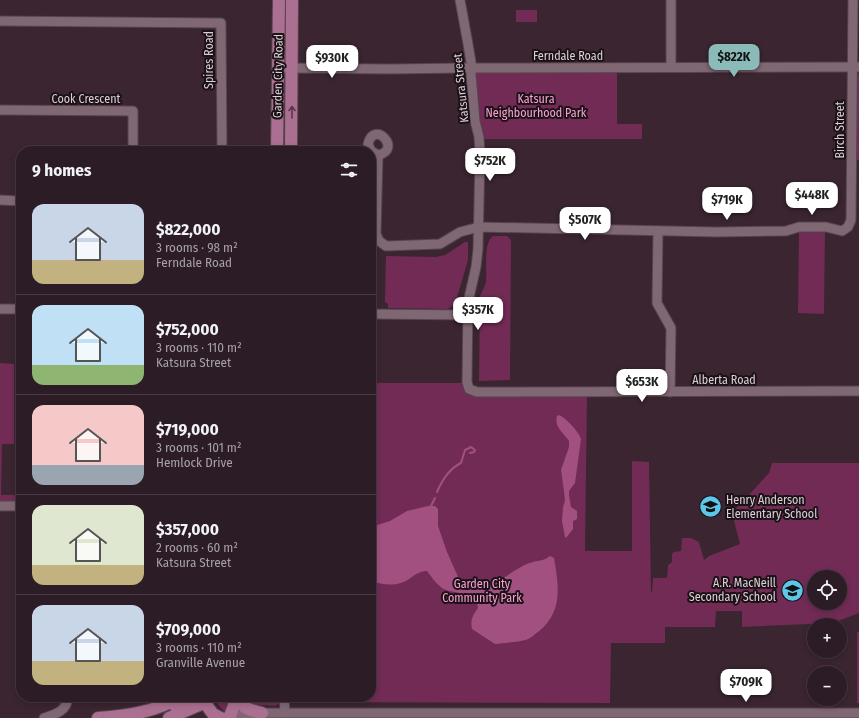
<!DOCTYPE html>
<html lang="en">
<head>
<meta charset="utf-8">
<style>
	body { margin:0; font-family:"Fira Sans Condensed",sans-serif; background:#34252d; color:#f1f3f6; height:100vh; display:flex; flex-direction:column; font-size:15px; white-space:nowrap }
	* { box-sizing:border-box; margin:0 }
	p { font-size:13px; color:#a6a1a7 }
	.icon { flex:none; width:22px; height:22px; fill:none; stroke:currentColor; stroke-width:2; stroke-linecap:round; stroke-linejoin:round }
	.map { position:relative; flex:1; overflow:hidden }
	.sheet { position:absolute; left:16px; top:146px; width:360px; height:556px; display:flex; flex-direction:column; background:#2c1c25; border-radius:16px; box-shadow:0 2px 6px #0003,0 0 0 1px #483a42 }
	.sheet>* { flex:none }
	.fabs { position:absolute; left:807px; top:570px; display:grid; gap:8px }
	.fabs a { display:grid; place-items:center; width:40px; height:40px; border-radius:50%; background:#2c1c25; box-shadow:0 2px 6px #0003,0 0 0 1px #483a42; font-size:20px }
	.price { position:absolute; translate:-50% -34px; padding:0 9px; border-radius:8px; background:#fff; color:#222; font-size:13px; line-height:26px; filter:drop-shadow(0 1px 2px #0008) }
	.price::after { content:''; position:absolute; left:50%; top:24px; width:12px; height:9px; margin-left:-6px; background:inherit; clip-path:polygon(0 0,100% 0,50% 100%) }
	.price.selected { background:#8bbbb9; color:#111 }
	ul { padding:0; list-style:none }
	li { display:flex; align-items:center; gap:12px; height:100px; padding:0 16px }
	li+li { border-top:1px solid #483a42 }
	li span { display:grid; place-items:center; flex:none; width:112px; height:80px; border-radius:12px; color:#555 }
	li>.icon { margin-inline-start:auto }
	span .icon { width:48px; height:48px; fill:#fffc; stroke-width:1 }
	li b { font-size:17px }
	h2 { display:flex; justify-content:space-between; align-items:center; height:48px; padding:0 16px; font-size:17px }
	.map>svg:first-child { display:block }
	.green { fill:#712b55; fill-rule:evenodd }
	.water { fill:#a25080 }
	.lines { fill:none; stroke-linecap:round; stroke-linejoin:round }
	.stream { stroke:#a25080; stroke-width:2 }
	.minor-casing { stroke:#56444e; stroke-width:11 }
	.major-casing { stroke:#56444e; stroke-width:14 }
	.minor { stroke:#806774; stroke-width:9 }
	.major { stroke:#ab6f91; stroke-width:12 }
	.oneway { stroke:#553748 }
	.labels { text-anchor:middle; stroke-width:4; stroke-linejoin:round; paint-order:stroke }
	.street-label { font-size:12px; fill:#ddcfd6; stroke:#1b1217 }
	.park-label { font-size:12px; fill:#faa0d2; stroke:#1b1217 }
	.poi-label { font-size:12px; fill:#ddcfd6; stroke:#1b1217; text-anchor:start }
</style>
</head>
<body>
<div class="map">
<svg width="859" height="718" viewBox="0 0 859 718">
	<rect width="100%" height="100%" fill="#3a2531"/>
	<!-- green -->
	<g class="green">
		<rect x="516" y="10" width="21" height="12"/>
		<path d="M480,72L617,73V124H642V139H482L474,77L476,73Z"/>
		<path d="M859,73V160H854L856,78Z"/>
		<path d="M799,230H825L824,314L798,313Z"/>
		<path d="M493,236H507L511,240L510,380L479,381L480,296C482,291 485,287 486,281C487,270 483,243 493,236Z"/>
		<path d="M465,242H468V260L455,304L448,309L388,308V304L385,302L386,256L436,257L445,255Z"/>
		<path d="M0,363L14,364V444H2L1,495H21V501H0Z"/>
		<path d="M371,383H462L467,394L472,396H587L585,551H632V461L649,462L651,592H652L653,578H667L668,565L672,562V554L674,552L681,551L682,538H691L699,542L704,560L709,556L740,544L732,513L769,473L772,463H859V613L833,623L742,627V611H716L715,627H665V643H611L610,703L299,702V697H371ZM814,577H840V603H814Z"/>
		<rect x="16" y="391" width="5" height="22"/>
		<rect x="857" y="632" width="2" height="71"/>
		<path d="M218,697H234L227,712L223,710L214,700Z"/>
		<path d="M243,697H279V704L275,706L248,704Z"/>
	</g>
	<!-- water -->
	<g class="water">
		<path d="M559,415C566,418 579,432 581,439L575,483L569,491V495L571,507L577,511V519L573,521V529L566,538L565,537L562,521L563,507L565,501L564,491L561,470L569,447V441C563,432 554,427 557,416Z"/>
		<path d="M428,506H435L438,509V526L447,552L459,579L483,588C501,583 515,567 533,562C540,560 544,561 550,556L554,558C559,587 563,612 538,632C535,634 531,638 528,639C521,642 503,643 495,644L472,629C470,620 473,615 478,608C477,590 453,595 442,588C436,584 431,576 427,571C419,571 415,575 409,579C398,587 383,585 371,581V527L390,521L407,511Z"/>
	</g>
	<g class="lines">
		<!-- stream -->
		<g class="stream">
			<path d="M437,492C442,480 449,469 461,463L465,450L471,447L475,450L474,452L470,453"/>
			<path d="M431,506L435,498"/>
		</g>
		<defs>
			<g id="minor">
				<path d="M460,0L468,44L472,68L471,74L475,121L479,137L480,154L478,249L476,267L468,302L467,382L469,389L477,392L859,391"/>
				<path d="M0,21L221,23L222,151"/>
				<path d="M671,67V0"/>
				<path d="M285,68L390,69L464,68L859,67"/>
				<path d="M0,110L133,111V151"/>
				<path d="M371,151L368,144C374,119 403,150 378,155L371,151"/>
				<path d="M378,155L376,234L379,241L386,246L440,244L460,232L479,227L717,232L786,231L799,227H826L842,231L848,227L851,220L853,0"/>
				<path d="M0,200L21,201"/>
				<path d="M658,231L657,303L671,328L670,392"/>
				<path d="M0,309H21"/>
				<path d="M371,314L467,315"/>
				<path d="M0,506H21"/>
				<path d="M284,697L285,713"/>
				<path d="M225,717L262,713H859"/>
				<path d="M44,718C56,714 67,711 68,697"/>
			</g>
			<g id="major">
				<path d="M277,151L279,0"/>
				<path d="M291,151L292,0"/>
				<path d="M204,697V702L213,714L221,718"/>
				<path d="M238,697C241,709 251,710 262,713"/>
				<path d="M175,706L192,697"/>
				<path d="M230,716L237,697"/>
				<path d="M98,718C126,716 156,712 180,697"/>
				<path d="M169,718L199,705L211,697"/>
			</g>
		</defs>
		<!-- minor casing -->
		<use href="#minor" class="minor-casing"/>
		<!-- major casing -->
		<use href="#major" class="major-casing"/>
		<!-- minor -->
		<use href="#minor" class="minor"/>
		<!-- major -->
		<use href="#major" class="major"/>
	</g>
	<!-- one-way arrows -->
	<defs><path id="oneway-shaft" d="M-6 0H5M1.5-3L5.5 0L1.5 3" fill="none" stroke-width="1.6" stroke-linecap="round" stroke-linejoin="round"/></defs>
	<use class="oneway" href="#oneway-shaft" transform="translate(292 112) rotate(-90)"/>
	<!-- icons -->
	<defs>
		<symbol id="school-disc" viewBox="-11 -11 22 22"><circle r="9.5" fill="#5cc7e8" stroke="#1b1217"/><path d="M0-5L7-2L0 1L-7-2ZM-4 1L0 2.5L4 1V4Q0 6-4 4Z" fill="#111"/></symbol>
	</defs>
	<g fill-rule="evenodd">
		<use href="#school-disc" x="698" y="494" width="25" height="25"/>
		<use href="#school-disc" x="780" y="578" width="25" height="25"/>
	</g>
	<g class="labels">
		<!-- street labels -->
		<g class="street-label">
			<text x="568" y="60">Ferndale Road</text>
			<text transform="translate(209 60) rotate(-90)" y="4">Spires Road</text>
			<text transform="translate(278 76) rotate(-89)" y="4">Garden City Road</text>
			<text transform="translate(461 88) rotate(-96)" y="4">Katsura Street</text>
			<text x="86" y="103">Cook Crescent</text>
			<text transform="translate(840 130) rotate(-90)" y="4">Birch Street</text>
			<text x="724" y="384">Alberta Road</text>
		</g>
		<!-- park labels -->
		<g class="park-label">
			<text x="536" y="103">Katsura<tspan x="536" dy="14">Neighbourhood Park</tspan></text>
			<text x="482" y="588">Garden City<tspan x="482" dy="14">Community Park</tspan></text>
		</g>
		<!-- poi labels -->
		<g class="poi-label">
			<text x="726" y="504">Henry Anderson<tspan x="726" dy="14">Elementary School</tspan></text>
			<text x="776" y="587" text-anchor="end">A.R. MacNeill<tspan x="776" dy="14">Secondary School</tspan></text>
		</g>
	</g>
</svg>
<div class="fabs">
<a><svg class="icon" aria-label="locate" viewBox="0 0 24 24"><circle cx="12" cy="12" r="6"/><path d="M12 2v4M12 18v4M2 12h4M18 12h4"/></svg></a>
<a>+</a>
<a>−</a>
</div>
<b class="price selected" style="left:734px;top:78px">$822K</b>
<b class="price" style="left:332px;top:79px">$930K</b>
<b class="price" style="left:490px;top:182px">$752K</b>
<b class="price" style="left:812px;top:216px">$448K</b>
<b class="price" style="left:727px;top:221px">$719K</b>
<b class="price" style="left:585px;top:241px">$507K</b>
<b class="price" style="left:478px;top:331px">$357K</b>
<b class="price" style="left:642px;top:403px">$653K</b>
<b class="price" style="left:746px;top:703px">$709K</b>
<section class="sheet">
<h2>9 homes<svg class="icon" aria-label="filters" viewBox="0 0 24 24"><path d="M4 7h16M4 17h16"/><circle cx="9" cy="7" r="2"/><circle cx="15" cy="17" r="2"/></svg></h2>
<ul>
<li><span style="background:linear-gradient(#c9d6e8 70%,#c2b280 0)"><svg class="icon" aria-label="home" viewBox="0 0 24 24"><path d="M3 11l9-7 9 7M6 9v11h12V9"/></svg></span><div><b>$822,000</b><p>3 rooms · 98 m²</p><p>Ferndale Road</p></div></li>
<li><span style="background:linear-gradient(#bfe0f5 75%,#8fb573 0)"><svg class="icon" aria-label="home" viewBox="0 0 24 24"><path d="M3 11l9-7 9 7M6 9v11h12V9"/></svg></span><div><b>$752,000</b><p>3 rooms · 110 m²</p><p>Katsura Street</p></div></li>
<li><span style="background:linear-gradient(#f6c9c9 75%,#9aa5b1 0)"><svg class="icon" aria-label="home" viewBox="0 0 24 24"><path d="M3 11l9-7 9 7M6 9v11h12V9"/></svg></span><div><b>$719,000</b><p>3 rooms · 101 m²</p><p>Hemlock Drive</p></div></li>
<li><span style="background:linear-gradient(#dfe7d0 75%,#c2b280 0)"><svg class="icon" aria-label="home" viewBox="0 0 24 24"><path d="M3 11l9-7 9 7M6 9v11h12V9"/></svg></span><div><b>$357,000</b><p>2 rooms · 60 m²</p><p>Katsura Street</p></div></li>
<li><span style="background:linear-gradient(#c9d6e8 70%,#c2b280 0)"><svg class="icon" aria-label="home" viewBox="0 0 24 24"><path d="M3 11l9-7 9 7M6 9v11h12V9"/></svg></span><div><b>$709,000</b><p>3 rooms · 110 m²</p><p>Granville Avenue</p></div></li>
</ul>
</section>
</div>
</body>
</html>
